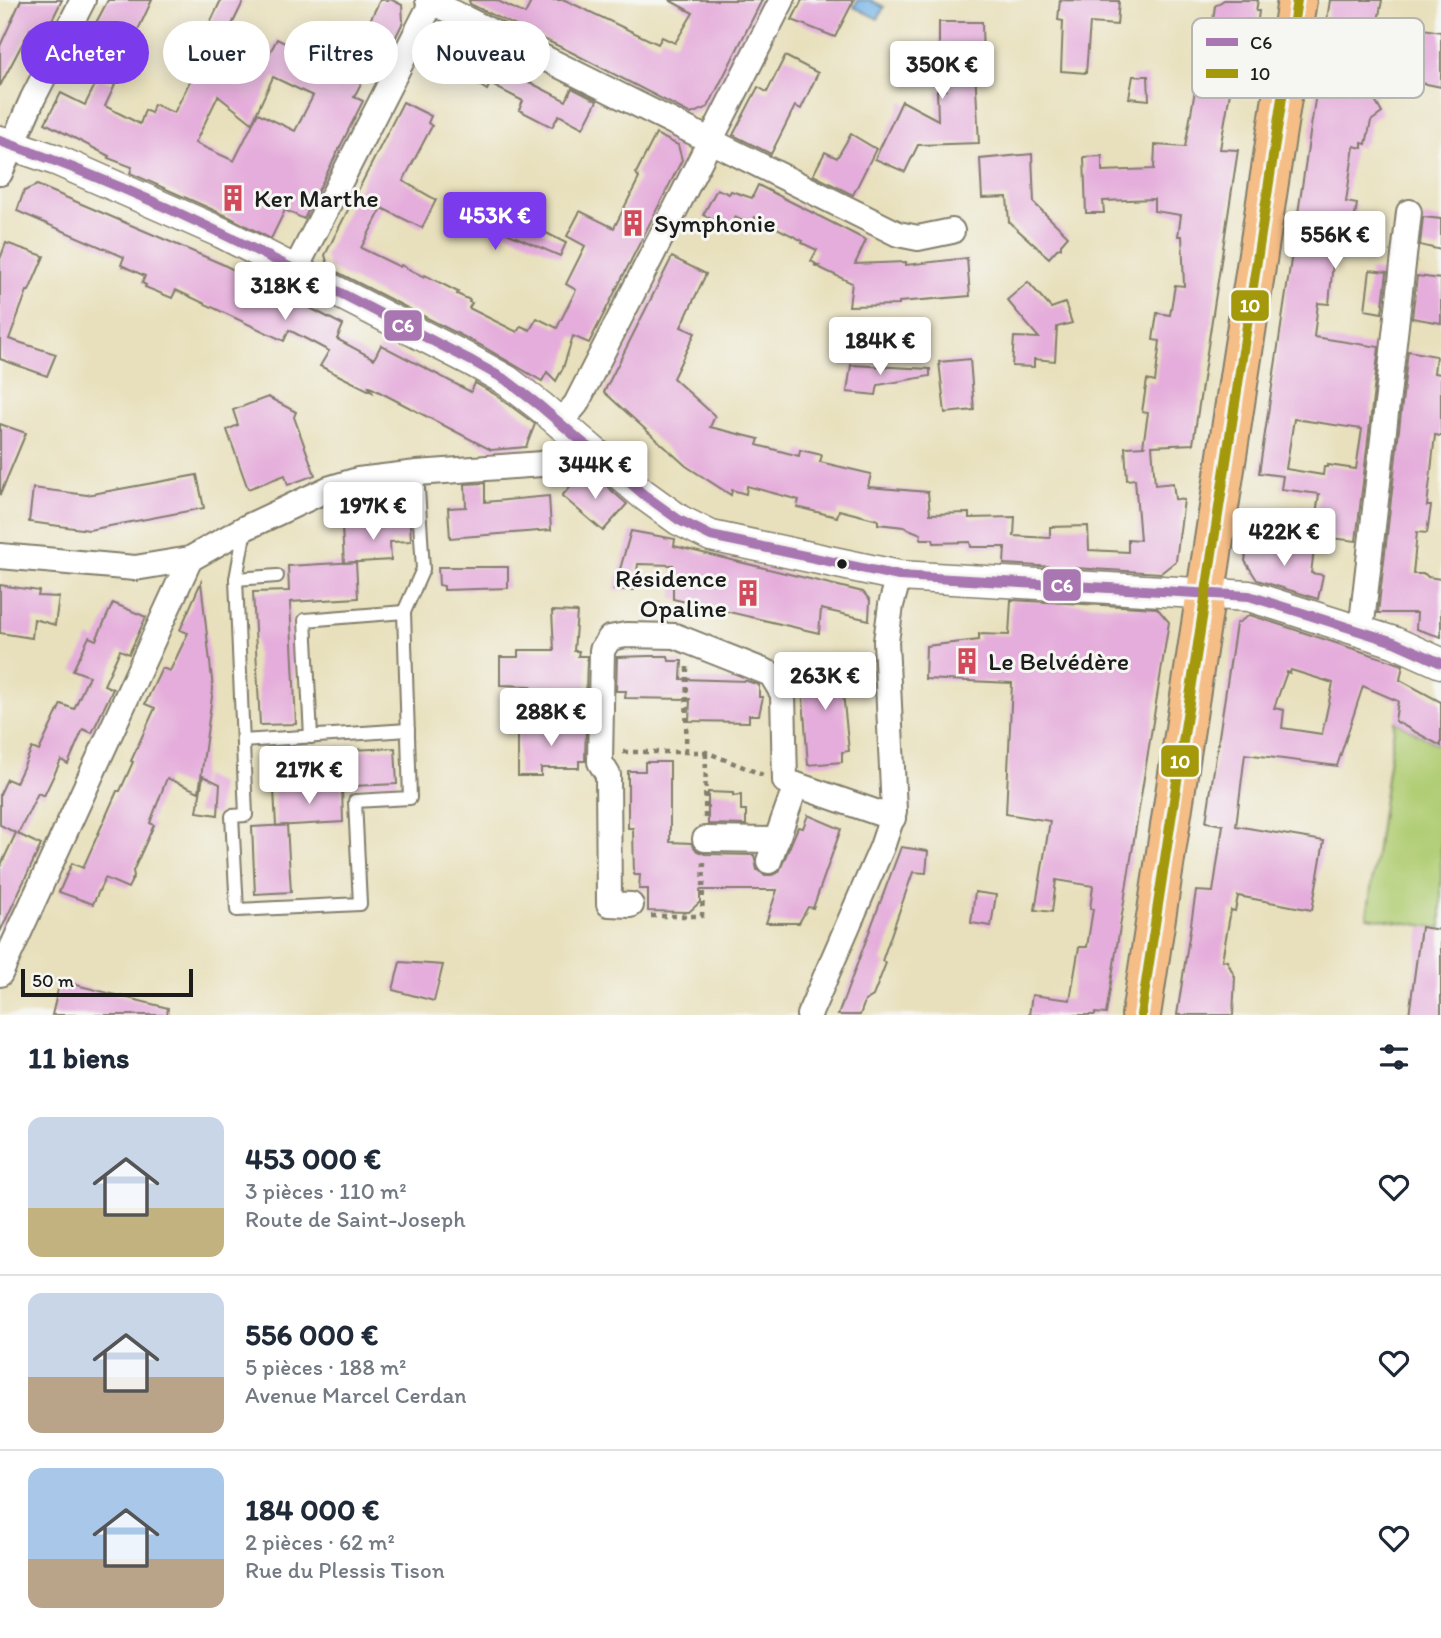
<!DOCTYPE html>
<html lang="fr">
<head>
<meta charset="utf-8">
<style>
	body { margin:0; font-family:Itim,sans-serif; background:#f2f2f3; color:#1f2937; height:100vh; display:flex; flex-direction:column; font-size:26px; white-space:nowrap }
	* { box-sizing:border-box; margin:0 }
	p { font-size:23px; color:#747a83 }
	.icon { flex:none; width:38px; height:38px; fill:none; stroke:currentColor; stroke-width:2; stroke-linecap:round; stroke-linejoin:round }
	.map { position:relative; height:1015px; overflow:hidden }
	.panel { display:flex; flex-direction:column; background:#fff; flex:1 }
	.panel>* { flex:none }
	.top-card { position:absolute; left:21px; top:21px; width:700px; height:63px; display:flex; gap:14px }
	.scale { position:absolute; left:21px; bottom:18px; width:172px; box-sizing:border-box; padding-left:7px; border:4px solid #1c1c1c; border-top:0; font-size:19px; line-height:24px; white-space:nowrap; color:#1c1c1c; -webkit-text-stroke:5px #f6f6f2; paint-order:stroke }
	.price { position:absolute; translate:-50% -60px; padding:0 16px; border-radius:7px; background:#fff; color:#222; font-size:23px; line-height:46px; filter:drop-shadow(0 2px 4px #0008) }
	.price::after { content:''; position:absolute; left:50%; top:42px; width:21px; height:16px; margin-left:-10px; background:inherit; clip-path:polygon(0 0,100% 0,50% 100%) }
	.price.current { background:#7c3aed; color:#fff }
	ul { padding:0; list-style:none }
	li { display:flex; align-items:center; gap:21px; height:175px; padding:0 28px }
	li+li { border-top:2px solid #e0e1e3 }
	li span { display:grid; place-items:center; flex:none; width:196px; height:140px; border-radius:14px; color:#555 }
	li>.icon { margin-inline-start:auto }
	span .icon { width:84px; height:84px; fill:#fffc; stroke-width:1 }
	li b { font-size:30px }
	h2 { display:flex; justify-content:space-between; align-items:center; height:84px; padding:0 28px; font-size:30px }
	.tag { padding:0 24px; border-radius:32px; background:#fff; box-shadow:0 4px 18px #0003; font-size:24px; line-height:63px }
	.tag.current { background:#7c3aed; color:#fff }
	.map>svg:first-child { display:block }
	.green { fill:#b1cd74; stroke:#667448; stroke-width:2 }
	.water { fill:#75b4e8; stroke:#486882; stroke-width:2 }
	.building { fill:#e5addb; fill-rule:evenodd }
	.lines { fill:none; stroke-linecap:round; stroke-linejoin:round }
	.service-casing { stroke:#827e6c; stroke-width:16 }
	.minor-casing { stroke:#827e6c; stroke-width:28 }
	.tertiary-casing { stroke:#827e6c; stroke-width:33 }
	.primary-casing { stroke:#827e6c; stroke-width:42 }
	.path { stroke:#827e6c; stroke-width:4.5; stroke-dasharray:5 5; stroke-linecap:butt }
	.service { stroke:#fff; stroke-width:12 }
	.minor { stroke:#fff; stroke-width:24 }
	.tertiary { stroke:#fff; stroke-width:30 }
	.primary { stroke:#f6be87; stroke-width:38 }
	.bus-1-casing { stroke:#f6f6f2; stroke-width:16 }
	.bus-2-casing { stroke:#f6f6f2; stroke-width:16 }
	.bus-1 { stroke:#a877b2; stroke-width:10 }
	.bus-2 { stroke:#a4990b; stroke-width:10 }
	.bus-dot { fill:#1c1c1c; stroke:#f6f6f2; stroke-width:2.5 }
	.labels { text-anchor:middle; stroke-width:6; stroke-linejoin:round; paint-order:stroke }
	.poi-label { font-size:26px; fill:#1c1c1c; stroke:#f6f6f2; text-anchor:start }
	.key { fill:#f6f6f2; stroke:#b5b5b2; stroke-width:2 }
	.key-label { font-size:19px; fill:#1c1c1c }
	.line-badge { stroke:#f6f6f2; stroke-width:2.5 }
	.badge-label { font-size:19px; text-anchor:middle; font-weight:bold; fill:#fff }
</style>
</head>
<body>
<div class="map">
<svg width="1441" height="1015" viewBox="0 0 1441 1015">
	<rect width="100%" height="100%" fill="#f6f6f2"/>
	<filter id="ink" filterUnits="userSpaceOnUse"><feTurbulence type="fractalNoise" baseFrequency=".0143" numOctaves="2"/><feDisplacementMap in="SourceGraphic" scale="14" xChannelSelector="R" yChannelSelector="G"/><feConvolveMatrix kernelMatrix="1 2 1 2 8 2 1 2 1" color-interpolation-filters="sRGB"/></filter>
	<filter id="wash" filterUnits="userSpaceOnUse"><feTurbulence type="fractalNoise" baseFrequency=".00686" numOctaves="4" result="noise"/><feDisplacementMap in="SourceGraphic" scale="28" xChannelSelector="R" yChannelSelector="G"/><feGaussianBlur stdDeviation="1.57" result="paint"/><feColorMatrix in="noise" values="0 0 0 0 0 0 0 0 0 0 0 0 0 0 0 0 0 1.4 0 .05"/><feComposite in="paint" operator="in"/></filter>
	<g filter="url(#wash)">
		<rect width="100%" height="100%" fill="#e8e0bc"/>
		<!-- green -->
		<path class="green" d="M1395,721L1441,746V928L1367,917Z"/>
		<!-- water -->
		<path class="water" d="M858,0H870L884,7L878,19L854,7Z"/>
		<g id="blocks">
			<!-- building -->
			<g class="building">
				<path d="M21,0H62L44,36L30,29L0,86V46Z"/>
				<path d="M108,0H152L131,45L127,42L114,67L81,51Z"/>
				<path d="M221,0H244L228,33L269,54L277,39L307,54L306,57L336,74L349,50L354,53L380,0H392L402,5L403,22L391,47L382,43L354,97L363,101L304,219L285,210L271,239L229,217L130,173L132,167L108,158L109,156L45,123L61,93L85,105L99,77L115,85L105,106L140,124L145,110L151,113L154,104L174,113L192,77L184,73L189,63L187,62L196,44L199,46ZM273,77L313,96L295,131L258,113L234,161L195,143L218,96L252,123Z"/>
				<path d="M469,0H496L525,14L532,0H565L658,44L662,37L675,43L693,13L669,0H762L708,107L691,114L569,51L470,4Z"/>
				<path d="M802,0H854L835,37L792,20Z"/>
				<path d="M1060,0L1119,1L1117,25L1090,23L1086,73L1061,71L1063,21L1058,20Z"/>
				<path d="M1224,0H1258L1256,11H1259L1256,35L1251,41L1248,57L1237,55L1232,78L1208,52L1215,6Z"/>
				<path d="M1330,0H1382L1378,21L1441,32V87L1379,74L1374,99L1382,113L1371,121L1366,144L1362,143V148L1354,146L1346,202L1357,204L1353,228L1339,226L1336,252H1334L1329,304L1318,303L1314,337L1379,347L1356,541L1313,536L1319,494L1281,489L1283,476L1259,473ZM1294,419L1362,429L1356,469L1328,465V467H1324L1323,475L1286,469Z"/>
				<path d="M939,22H982L983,68L975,69L979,143L918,145L905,172L875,159L902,101L938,120L937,90H946V52H939Z"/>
				<path d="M455,30L535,70L529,82L566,101L572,88L597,101L583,128L559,115L552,127L519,110L523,101L490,84L487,90L467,77L426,57L437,35Z"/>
				<path d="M785,56L818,73L801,109L795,106L771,154L733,135L758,87L767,92Z"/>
				<path d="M1133,76H1148L1149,100L1129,98Z"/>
				<path d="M1197,79L1232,81L1220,149L1238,150L1193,444L1152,446L1155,485L1173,483L1175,499L1184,500L1176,561L1161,573L1004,564L1005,547H971L970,542L934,543L933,539H920L921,534L904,527L878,524V520L839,510L837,517L797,507L799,500L747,486L746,494L732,490L731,495L686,466L604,392L672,257L706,274L681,327L695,333L673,378L715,416L710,427L759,439L757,445L799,456L800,450L822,455L820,462L871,474L868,487L928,492L930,514L969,513V518L1015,517L1014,536L1050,538V527L1088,526L1089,550L1128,552V539L1140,540L1135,479L1127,480L1125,447L1146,446H1143L1148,413L1142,412L1147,380L1155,382L1160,341L1153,340L1157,313L1170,315L1175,285L1184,286L1182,236H1178L1181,215L1154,211V199L1103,201L1104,213H1086L1084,157L1102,156V171L1154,169L1155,145L1185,147Z"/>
				<path d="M403,102L431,116L428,123L432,126L403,181L436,200L422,228L382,208L361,248L400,267L401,265L424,277L425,275L458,292L457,294L470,300L469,302L472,303L469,308L517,332L521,326L530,330L537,318L557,328L576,290L566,284L585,246L567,236L580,211L614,228L639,178L636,173L656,134L678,145L682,160L589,343L573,336L563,368L556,381L547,372L542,381L480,345L329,268L325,255Z"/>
				<path d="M851,134L876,149L853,195L813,175L825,152L837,158Z"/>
				<path d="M1032,154L1034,203L1068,236L1061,244V248L1057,249L1049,258L1009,222L1007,197L982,198L980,159Z"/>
				<path d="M37,185L222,264L314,310L343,325L337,339L374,359L381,345L471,392L475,383L496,395L535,424L526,447L491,450L368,386L372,392L320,366L329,351L289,330L284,341L176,290L172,298L145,287L146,285L142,283L145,276L121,265L124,257L17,211L24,191Z"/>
				<path d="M758,185L866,240L855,264L906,262V265L967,258L970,296L899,302V305L849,306L852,283L814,265H818L811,261L817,250L802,243L803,241L755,217L751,225L735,217L730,228L703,215L717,189L729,194L731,191L752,198Z"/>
				<path d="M513,216L566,243L560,256L504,232Z"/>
				<path d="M1423,217L1441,219V250L1420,245Z"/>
				<path d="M6,243L44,256L29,291H27L9,339L56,354L47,376L0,359V259Z"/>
				<path d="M1370,270L1387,272L1382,313L1365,310Z"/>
				<path d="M1417,276L1441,279V323L1412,318Z"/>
				<path d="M1028,282L1051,308L1065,303L1072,323L1057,327L1055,361L1034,359V367L1012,366L1014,337L1039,338L1007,300Z"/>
				<path d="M1408,351L1436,356L1434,373L1441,374V436L1435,435L1427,506H1431L1427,533L1417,532L1413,574H1425L1428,577L1441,579V637L1416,629L1417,613H1378Z"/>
				<path d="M970,359L974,410L945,413L939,362Z"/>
				<path d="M851,365L930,369V376L878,385L876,395L847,392Z"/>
				<path d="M268,397L296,412L294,417L315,475L288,485L285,475L248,489L227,430L238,425L233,410Z"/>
				<path d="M0,424L26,433L0,495Z"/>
				<path d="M197,475L204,508L89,530L29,522L33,488L87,495Z"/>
				<path d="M595,476L627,504L603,531L562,496L578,477Z"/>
				<path d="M485,483V502L549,496L551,530L450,538L448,508L466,507L465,484Z"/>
				<path d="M410,523L411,541L390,542L391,560L344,563L342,527Z"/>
				<path d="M631,531L675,539L674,546L863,592L870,600L869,620L821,609L819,633L673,599V565L638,564L634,590H614Z"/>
				<path d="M1248,541L1314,550L1311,573L1323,575L1318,599L1257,580L1245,561Z"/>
				<path d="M356,562L358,598L290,602L296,724L260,725L253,592L289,591L288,566Z"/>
				<path d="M438,567H508V588L444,590V586L439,585Z"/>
				<path d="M201,582L213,689L199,792L167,778L150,823L154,825L133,871L134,876L128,888L105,878L93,904L59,892L72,863L83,868L117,791H120L133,762L131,761L155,708L145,704L162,668L170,671L188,633L180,630Z"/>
				<path d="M0,585L39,591L38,596L59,597L55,625L34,619L32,638L0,633Z"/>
				<path d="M1011,600L1157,608L1169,622L1106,1014L1095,1013V1015H1029L1032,995L1070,1000L1079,947H1087L1093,909H1090L1093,886L1056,880L1052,912L1035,910L1050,821L1006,814L1012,683L925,679L926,646L979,640V634L1009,635Z"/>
				<path d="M113,603L146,617L129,654L120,650L104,685L113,689L92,733L83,729L68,764L61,760L44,796L38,793L18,834L41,845L0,932V867L16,833L0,825V794L7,779L16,783L32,748L39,751L61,704L74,709L89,676L73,670L89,637L96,640Z"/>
				<path d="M552,611L577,612L574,651H579L578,656H587L586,695H534L531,686L500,685V657H518V650H554Z"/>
				<path d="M1250,615L1403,665L1400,680L1441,702V746L1395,721L1398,701L1363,686L1337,766L1245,754L1236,826L1324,841L1312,910L1238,896L1235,911L1231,910L1222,960L1227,961L1235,977L1233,1015H1177L1196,891L1213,892L1223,825L1206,822L1236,624ZM1291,670L1333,683L1322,734L1282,728L1284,710L1274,708L1287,672L1290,673Z"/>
				<path d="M839,654L849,751L842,752V762L808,765L802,685L807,684L804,670L816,668L817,656Z"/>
				<path d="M649,656H668L669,661H682L681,679L747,681L759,685V697H763L759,715H749V722L689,721L690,699L625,698L626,691H616L617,657Z"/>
				<path d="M532,724L586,725L585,761H579V768H541V776H518V730L532,731Z"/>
				<path d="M395,748L397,784L330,787L328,751Z"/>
				<path d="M645,762H670V842L691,843L697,851L705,854L754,855L757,870L765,875H772L779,872L798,827L803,828L808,815L841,829L813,908L808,907L799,923H766L777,890H700V902L689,912L648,911V889H639L640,875H634L633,828H628V771H645Z"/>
				<path d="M203,776L220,784L218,815L197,812Z"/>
				<path d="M342,787L343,822L276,826L274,790Z"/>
				<path d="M708,792L733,793V796L741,795V810H746V825L708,824Z"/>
				<path d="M287,825L291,892L255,894L252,827Z"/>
				<path d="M901,847L928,851L926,873L913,872L882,961L886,963L873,996L865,1001L860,1015H838Z"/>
				<path d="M975,892L996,895L991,926L971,923Z"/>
				<path d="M1421,927L1441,930V1015H1409Z"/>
				<path d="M400,962L443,965L434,1001L393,990Z"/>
				<path d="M60,981L168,1008L167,1015H52Z"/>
			</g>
		</g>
	</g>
	<g filter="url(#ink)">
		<use href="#blocks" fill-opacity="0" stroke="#827e6c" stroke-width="2"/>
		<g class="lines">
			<defs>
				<g id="service">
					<path d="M378,512L419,509"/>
					<path d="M245,529L236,579L246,815L232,816L237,910L360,904L355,801L410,798L404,612L423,569L417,473"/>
					<path d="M236,579L277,576"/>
					<path d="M311,737L305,620L404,612"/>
					<path d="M243,741L408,730"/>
				</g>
				<g id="minor">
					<path d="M428,0L898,234L918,238L952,231"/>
					<path d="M0,173L33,98L83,0"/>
					<path d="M294,272L433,0"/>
					<path d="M560,423L576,404L782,0"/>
					<path d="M0,556L135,568L190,559L245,528L328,489L358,480L417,473L542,464L575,453L585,444"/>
					<path d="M1361,631L1409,212"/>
					<path d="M534,710H601"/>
					<path d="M705,839L777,840"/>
					<path d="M769,861L796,785"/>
					<path d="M631,905L609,904L608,775L600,762L602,650L610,638L626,635L675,636L771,674L783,694L785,781L893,818"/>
					<path d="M0,974L190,559"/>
					<path d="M809,1015L882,847L894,811L886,641L891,605L899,576"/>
				</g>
				<path id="tertiary" d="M0,141L56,160L222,233L472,361L506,380L540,406L643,494L679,520L711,536L899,576L1249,596L1394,642L1441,663"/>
				<path id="primary" d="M1141,1015L1297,0"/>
			</defs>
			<!-- service casing -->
			<use href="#service" class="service-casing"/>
			<!-- minor casing -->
			<use href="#minor" class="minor-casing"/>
			<!-- tertiary casing -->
			<use href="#tertiary" class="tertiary-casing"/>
			<!-- primary casing -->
			<use href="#primary" class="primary-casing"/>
			<!-- path -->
			<g class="path">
				<path d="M623,752H706L763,775"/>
				<path d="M686,752L687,665"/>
				<path d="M705,818L706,752"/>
				<path d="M651,916H702L704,862"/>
			</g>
			<!-- service -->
			<use href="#service" class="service"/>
			<!-- minor -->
			<use href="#minor" class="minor"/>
			<!-- tertiary -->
			<use href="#tertiary" class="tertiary"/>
			<!-- primary -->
			<use href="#primary" class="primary"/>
			<defs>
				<path id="bus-1" d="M0,141C165,197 318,282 472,361L506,380L540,406L643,494L679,520L711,536L899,576L1249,596L1394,642L1441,663"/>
				<path id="bus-2" d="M1141,1015L1297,0"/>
			</defs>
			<!-- bus-1 casing -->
			<use href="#bus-1" class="bus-1-casing"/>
			<!-- bus-2 casing -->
			<use href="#bus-2" class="bus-2-casing"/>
			<!-- bus-1 -->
			<use href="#bus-1" class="bus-1"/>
			<!-- bus-2 -->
			<use href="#bus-2" class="bus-2"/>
		</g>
	</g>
	<!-- icons -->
	<defs>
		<symbol id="building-bare" viewBox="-9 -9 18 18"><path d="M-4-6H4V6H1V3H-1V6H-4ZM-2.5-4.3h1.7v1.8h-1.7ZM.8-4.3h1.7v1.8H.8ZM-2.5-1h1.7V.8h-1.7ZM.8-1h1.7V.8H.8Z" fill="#d1495b" stroke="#f6f6f2" stroke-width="2.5" paint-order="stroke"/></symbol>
	</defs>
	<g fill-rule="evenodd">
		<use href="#building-bare" x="214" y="179" width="38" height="38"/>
		<use href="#building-bare" x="614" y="204" width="38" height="38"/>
		<use href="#building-bare" x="729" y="574" width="38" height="38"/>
		<use href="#building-bare" x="948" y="642" width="38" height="38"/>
	</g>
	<!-- markers -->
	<circle class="bus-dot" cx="842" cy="564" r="6"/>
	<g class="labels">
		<!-- poi labels -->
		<g class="poi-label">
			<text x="254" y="207">Ker Marthe</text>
			<text x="654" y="232">Symphonie</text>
			<text x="727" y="587" text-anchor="end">Résidence<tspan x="727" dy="30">Opaline</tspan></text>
			<text x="988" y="670">Le Belvédère</text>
		</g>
	</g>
	<!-- legend -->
	<rect x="1192" y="18" width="232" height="80" rx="10" class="key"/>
	<rect x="1206" y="38" width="32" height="8" fill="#a877b2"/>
	<rect x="1206" y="69" width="32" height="9" fill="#a4990b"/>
	<g class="key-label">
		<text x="1250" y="49">C6</text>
		<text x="1250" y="80">10</text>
	</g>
	<g class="line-badge">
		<rect x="1230" y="289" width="40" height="33" rx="7" fill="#a4990b"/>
		<rect x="383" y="309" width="40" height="33" rx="7" fill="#a877b2"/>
		<rect x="1042" y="568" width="40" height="34" rx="7" fill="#a877b2"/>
		<rect x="1160" y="744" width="40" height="34" rx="7" fill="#a4990b"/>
	</g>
	<g class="badge-label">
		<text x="1250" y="312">10</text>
		<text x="403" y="332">C6</text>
		<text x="1062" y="592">C6</text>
		<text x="1180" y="768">10</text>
	</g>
</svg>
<div class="scale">50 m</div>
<b class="price" style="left:942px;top:101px">350K €</b>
<b class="price current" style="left:495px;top:252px">453K €</b>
<b class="price" style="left:1335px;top:271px">556K €</b>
<b class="price" style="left:285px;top:322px">318K €</b>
<b class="price" style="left:880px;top:377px">184K €</b>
<b class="price" style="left:595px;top:501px">344K €</b>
<b class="price" style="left:373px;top:542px">197K €</b>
<b class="price" style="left:1284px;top:568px">422K €</b>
<b class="price" style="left:825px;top:712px">263K €</b>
<b class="price" style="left:551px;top:748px">288K €</b>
<b class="price" style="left:309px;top:806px">217K €</b>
<div class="top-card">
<a class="tag current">Acheter</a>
<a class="tag">Louer</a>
<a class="tag">Filtres</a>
<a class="tag">Nouveau</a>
</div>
</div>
<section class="panel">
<h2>11 biens<svg class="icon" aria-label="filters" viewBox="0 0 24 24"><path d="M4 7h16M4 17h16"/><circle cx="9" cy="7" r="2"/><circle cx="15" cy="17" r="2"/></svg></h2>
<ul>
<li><span style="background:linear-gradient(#c9d6e8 65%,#c2b280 0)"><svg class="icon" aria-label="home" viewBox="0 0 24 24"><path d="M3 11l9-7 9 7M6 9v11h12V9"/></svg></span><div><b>453 000 €</b><p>3 pièces · 110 m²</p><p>Route de Saint-Joseph</p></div><svg class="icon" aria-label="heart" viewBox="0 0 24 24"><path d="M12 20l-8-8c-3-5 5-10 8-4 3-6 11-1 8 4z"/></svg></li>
<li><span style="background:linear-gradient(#c9d6e8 60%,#b9a48a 0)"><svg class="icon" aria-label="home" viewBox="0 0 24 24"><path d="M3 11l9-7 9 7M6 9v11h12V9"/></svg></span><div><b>556 000 €</b><p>5 pièces · 188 m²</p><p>Avenue Marcel Cerdan</p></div><svg class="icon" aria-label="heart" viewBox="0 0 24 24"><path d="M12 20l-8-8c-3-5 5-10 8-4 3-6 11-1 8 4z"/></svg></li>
<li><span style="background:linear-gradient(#a9c7e8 65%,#b9a48a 0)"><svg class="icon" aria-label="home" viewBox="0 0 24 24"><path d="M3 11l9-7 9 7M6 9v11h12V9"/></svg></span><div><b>184 000 €</b><p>2 pièces · 62 m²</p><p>Rue du Plessis Tison</p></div><svg class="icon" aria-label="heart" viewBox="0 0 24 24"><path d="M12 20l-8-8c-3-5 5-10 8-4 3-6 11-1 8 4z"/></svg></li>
</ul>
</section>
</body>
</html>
